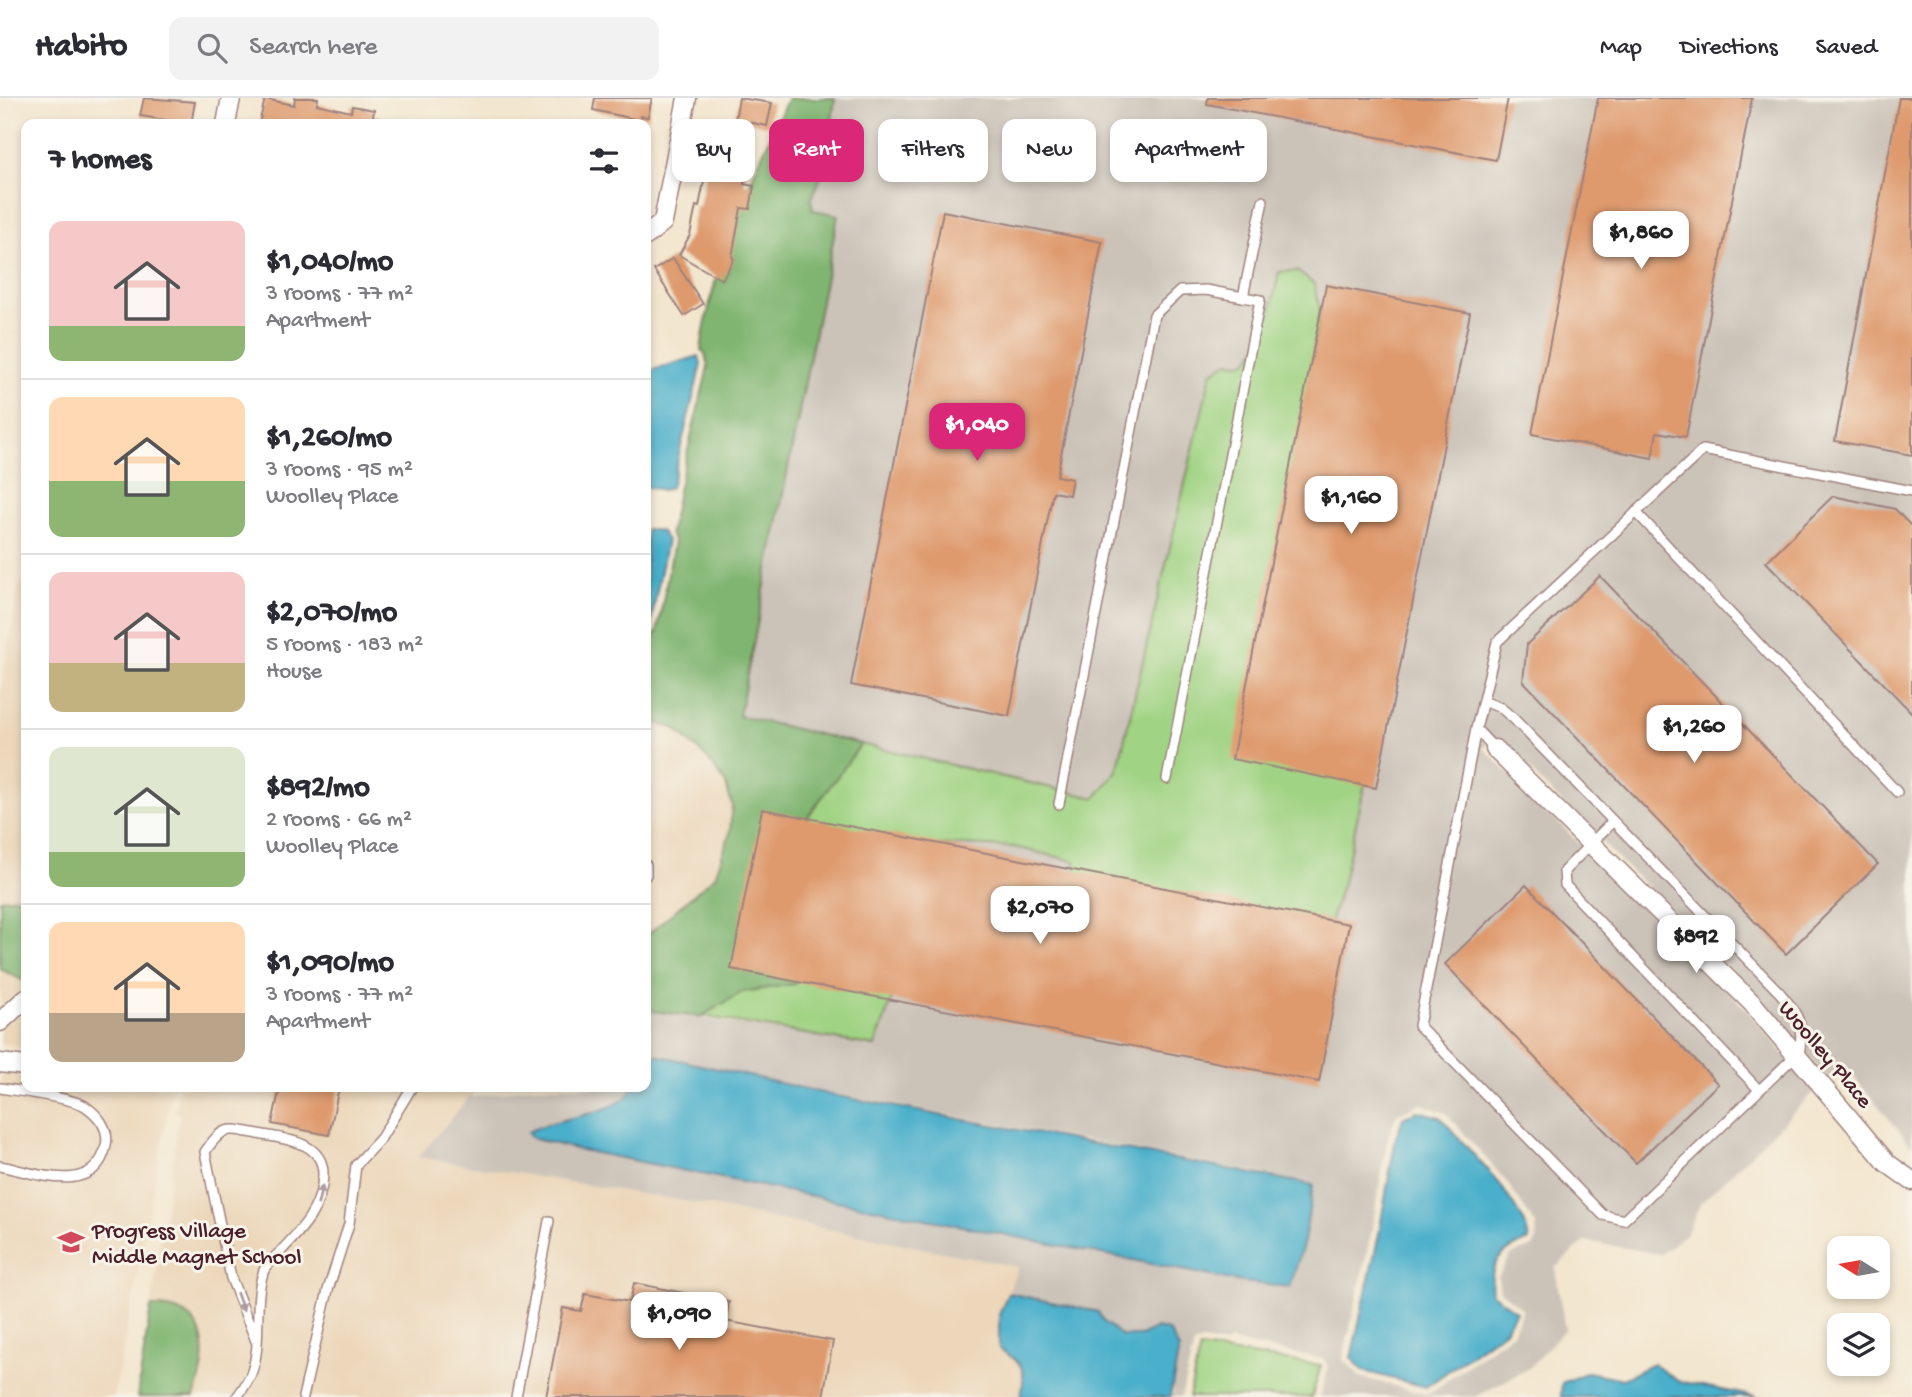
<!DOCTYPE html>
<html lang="en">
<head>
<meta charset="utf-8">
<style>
	body { margin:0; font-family:"Gochi Hand",sans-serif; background:#f2f2f3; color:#2b2b33; height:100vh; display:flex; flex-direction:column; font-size:26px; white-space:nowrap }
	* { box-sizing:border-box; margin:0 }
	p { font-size:23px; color:#7c7c81 }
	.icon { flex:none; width:38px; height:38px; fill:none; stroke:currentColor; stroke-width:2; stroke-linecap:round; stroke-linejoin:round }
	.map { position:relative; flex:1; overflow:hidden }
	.panel { position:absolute; left:21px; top:21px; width:630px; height:973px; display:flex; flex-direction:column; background:#fff; border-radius:14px; box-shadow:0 4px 10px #0003 }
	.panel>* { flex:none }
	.banner { position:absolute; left:672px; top:21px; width:665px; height:63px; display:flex; gap:14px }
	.needle { width:46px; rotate:281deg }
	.controls { position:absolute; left:1827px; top:1138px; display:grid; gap:14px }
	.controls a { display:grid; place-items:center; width:63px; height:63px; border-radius:14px; background:#fff; box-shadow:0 4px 10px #0003; font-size:35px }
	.price { position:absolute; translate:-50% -60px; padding:0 16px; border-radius:14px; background:#fff; color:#222; font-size:23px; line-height:46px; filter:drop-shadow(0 2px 4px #0008) }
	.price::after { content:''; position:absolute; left:50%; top:42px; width:21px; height:16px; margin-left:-10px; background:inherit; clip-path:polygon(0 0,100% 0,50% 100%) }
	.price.current { background:#db2777; color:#fff }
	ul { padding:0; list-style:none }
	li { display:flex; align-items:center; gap:21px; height:175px; padding:0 28px }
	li+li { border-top:2px solid #e1e1e2 }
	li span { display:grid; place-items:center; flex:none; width:196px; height:140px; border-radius:14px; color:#555 }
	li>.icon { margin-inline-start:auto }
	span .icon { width:84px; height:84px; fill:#fffc; stroke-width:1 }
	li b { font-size:30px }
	h2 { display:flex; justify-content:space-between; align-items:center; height:84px; padding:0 28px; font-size:30px }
	.chip { padding:0 24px; border-radius:14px; background:#fff; box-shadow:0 4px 10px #0003; font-size:24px; line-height:63px }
	.chip.current { background:#db2777; color:#fff }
	header { display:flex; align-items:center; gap:42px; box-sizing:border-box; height:98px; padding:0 35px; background:#fff; border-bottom:2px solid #e1e1e2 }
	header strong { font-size:33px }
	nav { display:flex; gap:38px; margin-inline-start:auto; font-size:24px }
	.search { width:490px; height:63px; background:#f2f2f3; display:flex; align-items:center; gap:18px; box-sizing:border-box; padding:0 24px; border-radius:14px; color:#7c7c81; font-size:26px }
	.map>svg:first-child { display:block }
	.built { fill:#ecd7ba }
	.industrial { fill:#cbc2b8; fill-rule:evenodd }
	.green { fill:#a0d383; stroke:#757957; stroke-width:2 }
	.forest { fill:#80b571; stroke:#656a4e; stroke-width:2 }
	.water { fill:#4aafca; stroke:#4a677a; stroke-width:2 }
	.building { fill:#de996c }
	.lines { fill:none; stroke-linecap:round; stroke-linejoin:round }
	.lane-casing { stroke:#9e827d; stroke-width:12 }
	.street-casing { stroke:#9e827d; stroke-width:21 }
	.lane { stroke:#fff; stroke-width:9 }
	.street { stroke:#fff; stroke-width:18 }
	.oneway { fill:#ae9aa0 }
	.labels { text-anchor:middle; stroke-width:6; stroke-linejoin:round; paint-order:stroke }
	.street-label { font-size:23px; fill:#4a1f2b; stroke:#f7f3e8 }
	.poi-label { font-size:23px; fill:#4a1f2b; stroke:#f7f3e8; text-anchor:start }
</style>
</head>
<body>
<header>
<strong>Habito</strong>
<div class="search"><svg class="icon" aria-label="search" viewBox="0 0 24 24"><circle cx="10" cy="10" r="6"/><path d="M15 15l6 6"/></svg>Search here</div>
<nav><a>Map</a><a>Directions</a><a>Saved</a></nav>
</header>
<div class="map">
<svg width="1912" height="1299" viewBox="0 0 1912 1299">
	<rect width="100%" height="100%" fill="#f7f3e8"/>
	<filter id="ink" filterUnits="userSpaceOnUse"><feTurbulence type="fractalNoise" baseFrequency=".0143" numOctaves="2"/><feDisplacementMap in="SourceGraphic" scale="14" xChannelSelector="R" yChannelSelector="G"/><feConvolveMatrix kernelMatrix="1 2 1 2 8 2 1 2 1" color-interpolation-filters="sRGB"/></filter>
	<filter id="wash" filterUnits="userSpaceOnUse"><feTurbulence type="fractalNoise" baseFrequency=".00686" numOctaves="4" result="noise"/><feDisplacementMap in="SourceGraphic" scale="28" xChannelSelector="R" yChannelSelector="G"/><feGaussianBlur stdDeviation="1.57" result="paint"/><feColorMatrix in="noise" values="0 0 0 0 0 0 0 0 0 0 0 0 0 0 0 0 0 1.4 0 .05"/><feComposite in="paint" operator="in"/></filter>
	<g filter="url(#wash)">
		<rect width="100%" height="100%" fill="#f3e6cf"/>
		<!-- built -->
		<g class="built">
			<path d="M19,485L26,487V798L0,801V596Z"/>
			<path d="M646,622L674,630L706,659L726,684L732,707L730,735L715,778L646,838Z"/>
			<path d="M0,871L26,884V950L0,945Z"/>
			<path d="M0,953L26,957V989H172L114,1299H0Z"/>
			<path d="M180,989H472V996L418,1059L701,1106L1019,1169L999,1217L998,1239L999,1251L1020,1263L1025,1278L1021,1299H194L203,1278L167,1209H151L180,1016L175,1014Z"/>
		</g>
		<!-- industrial -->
		<path class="industrial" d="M835,0H1912V1048L1844,967L1828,981L1760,901L1496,639L1483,650L1746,911L1815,993L1700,1106L1687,1134L1661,1156L1585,1143L1555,1170L1565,1231L1529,1270L1475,1299H1320L1328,1269L1324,1261L1229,1243L1226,1247L1201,1243L1194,1247L1181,1299H1170L1174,1294L1157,1230L1141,1238H1121L1104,1224L1097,1214L1008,1195L1018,1169L701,1106L418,1059L472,996V1000L531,989H633L631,996L609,1010L542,1026L528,1035L532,1040L576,1051L1242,1184L1289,1188L1272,1077L646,960V912L875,947L930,746L1014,749L1075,763L1077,788L1295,367L1320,211L1279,174L1260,245L1249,262L1242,265L1117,673L1095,700L739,618L838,117L812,112L811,102L819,83ZM1420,1005L1446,1015L1506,1083L1536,1127L1537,1141L1533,1149L1511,1157L1498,1179L1500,1193L1523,1211L1513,1235L1431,1294L1425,1296L1360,1279L1343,1261L1370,1140L1388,1038L1397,1016Z"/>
		<!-- green -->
		<g class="green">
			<path d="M1297,173L1314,186L1320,211L1295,367L1406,503L1343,784L1307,897L1077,788L1075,763L1014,749L930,746L914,839L875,948L702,918L742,894L795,886V736L861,646L1095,700L1117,673L1211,275L1229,263C1237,265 1244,267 1250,260C1266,243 1274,197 1279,174Z"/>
			<path d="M1200,1250L1321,1267L1312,1299H1189Z"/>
		</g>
		<!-- forest -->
		<g class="forest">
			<path d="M788,0H835L826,67L811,102L813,112L838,117L739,618L861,646L795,736V886L742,894L700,919L646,912V838L715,778L730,735L732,707L725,684L706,659L674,630L646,622V543L657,535L674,444L670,435L678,393L708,269L705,255L701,252C713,165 751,79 788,0Z"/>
			<path d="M26,798V884L0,871V801Z"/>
			<path d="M151,1209C210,1207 211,1256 194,1299H137Z"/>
		</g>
		<!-- water -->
		<g class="water">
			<path d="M699,258L701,267L671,389L663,392L646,389V274Z"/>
			<path d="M646,431L660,433L667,442L649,534L646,535Z"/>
			<path d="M656,957L828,996L1313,1087L1304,1143L1290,1189L1242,1184L576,1051L532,1040L528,1034C554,1018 623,1018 633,989H646V960Z"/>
			<path d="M1417,1013L1440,1019L1500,1086L1525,1125L1529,1142C1501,1153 1488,1164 1492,1196L1516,1213L1506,1231L1426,1289L1363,1273L1351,1260L1378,1141L1396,1039L1403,1020Z"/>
			<path d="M1008,1195L1098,1214L1104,1224L1122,1238H1141L1157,1230L1169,1233L1179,1251L1170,1299H1021C1026,1269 1024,1266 999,1251V1217Z"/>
			<path d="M1653,1266L1678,1283L1757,1299H1561L1562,1285L1588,1274L1623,1281Z"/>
		</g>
		<g id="blocks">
			<!-- building -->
			<g class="building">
				<path d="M144,0L195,4L191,26L140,18Z"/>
				<path d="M295,0H318L317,6L351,14L352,8L374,12L373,19L382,21L381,26H259L265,1L294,7Z"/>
				<path d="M595,0H652L648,19L640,18L639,22L593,12Z"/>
				<path d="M739,0L772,5L767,28L748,24L743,57L749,58L744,86L754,88L750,111L741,110L732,159L734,161L722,182L679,157L690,137L696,108L699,109L716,23L734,27Z"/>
				<path d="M1208,0H1508L1496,62L1207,6Z"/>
				<path d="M1598,0H1752L1686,339L1657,334L1652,360L1532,336Z"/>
				<path d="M1899,0H1912V357L1835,343Z"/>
				<path d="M943,113L1102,144L1057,378L1072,381L1069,397L1053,394L1009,618L851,587Z"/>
				<path d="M673,160L703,206L684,218L654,172Z"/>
				<path d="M1326,187L1470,215L1376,690L1232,661Z"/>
				<path d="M1833,398L1895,411L1912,429V615L1766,464Z"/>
				<path d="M1600,478L1878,766L1786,856L1523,583L1527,546Z"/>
				<path d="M762,711L1349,826L1319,984L731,871Z"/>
				<path d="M1526,787L1718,986L1636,1065L1445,866Z"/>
				<path d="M280,989H339L329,1037L272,1026Z"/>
				<path d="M634,1185L729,1204L725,1223L833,1243L823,1299H546L563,1210L581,1213L585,1196L630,1204Z"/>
			</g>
		</g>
	</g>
	<g filter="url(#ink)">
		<use href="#blocks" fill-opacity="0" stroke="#9e827d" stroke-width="2"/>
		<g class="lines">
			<defs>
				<g id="lane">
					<path d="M1636,414L1897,694"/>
					<path d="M1483,603L1501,610L1514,621L1780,895C1800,918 1804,927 1799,958"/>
					<path d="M1476,631L1497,544L1703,352L1912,393"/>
					<path d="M1495,651L1476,631L1419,928L1603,1117L1624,1122L1796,957"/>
					<path d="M1167,681L1260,202L1243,199"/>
					<path d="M1059,706L1154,217L1180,193L1206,192L1243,199L1263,103"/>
					<path d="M1613,723L1564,773L1565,787L1759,992"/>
					<path d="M646,767V777"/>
					<path d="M0,990C18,993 73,1000 85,1008C98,1017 110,1031 106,1048C95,1099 36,1075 0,1068"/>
					<path d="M237,1299C242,1292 248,1284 251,1276C263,1245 253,1207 263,1175C265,1167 274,1160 280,1154C302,1131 322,1111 323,1077C324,1043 284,1041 258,1036C228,1030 223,1027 205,1054L231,1180L256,1243"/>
					<path d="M303,1299L328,1192L349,1126L356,1067L381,1040L412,989"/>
					<path d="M516,1299L549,1123"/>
				</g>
				<g id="street">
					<path d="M226,26L231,0"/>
					<path d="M646,138L663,124L687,0"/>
					<path d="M1495,651L1753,906L1887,1065L1912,1083"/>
					<path d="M0,924L26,900"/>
					<path d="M0,965L26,968"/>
				</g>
			</defs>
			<!-- lane casing -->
			<use href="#lane" class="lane-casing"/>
			<!-- street casing -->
			<use href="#street" class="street-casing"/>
			<!-- lane -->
			<use href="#lane" class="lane"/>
			<!-- street -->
			<use href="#street" class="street"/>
		</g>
		<!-- one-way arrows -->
		<defs><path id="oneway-solid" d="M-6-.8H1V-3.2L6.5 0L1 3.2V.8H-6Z" transform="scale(1.75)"/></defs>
		<g class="oneway">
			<use href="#oneway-solid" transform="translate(320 1097) rotate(-77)"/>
			<use href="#oneway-solid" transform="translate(240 1204) rotate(70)"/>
		</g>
	</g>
	<!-- icons -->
	<defs>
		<symbol id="school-bare" viewBox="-9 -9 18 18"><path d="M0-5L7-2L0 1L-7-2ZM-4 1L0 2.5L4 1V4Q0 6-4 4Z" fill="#d1495b" stroke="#f7f3e8" stroke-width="2.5" paint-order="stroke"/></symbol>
	</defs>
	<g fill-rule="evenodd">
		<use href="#school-bare" x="52" y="1125" width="38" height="38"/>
	</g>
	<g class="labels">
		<!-- street labels -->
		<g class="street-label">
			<text transform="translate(1827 955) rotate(50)" y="8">Woolley Place</text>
		</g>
		<!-- poi labels -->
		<g class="poi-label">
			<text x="92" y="1139">Progress Village<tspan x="92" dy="26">Middle Magnet School</tspan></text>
		</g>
	</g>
</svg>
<div class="controls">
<a><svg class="needle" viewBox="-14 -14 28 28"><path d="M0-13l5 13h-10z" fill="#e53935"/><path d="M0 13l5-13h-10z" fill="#7c7c81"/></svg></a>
<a><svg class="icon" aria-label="layers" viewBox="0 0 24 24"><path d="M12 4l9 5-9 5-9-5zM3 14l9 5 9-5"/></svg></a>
</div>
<b class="price" style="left:1641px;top:173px">$1,860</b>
<b class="price current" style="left:977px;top:365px">$1,040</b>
<b class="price" style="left:1351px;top:438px">$1,160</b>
<b class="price" style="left:1694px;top:667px">$1,260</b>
<b class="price" style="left:1040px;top:848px">$2,070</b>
<b class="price" style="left:1696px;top:877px">$892</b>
<b class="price" style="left:679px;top:1254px">$1,090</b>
<div class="banner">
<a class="chip">Buy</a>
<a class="chip current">Rent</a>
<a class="chip">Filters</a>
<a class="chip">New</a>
<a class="chip">Apartment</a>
</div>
<section class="panel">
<h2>7 homes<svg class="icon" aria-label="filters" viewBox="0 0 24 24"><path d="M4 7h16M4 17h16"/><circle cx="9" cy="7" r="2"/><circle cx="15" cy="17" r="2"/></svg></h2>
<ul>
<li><span style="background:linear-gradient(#f6c9c9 75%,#8fb573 0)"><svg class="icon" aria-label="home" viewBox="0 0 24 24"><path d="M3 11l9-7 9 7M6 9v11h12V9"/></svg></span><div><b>$1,040/mo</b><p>3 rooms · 77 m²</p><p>Apartment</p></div></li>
<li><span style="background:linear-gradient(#ffd9b3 60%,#8fb573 0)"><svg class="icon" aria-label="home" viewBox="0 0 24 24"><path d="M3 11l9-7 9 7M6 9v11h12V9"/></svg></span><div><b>$1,260/mo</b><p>3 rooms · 95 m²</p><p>Woolley Place</p></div></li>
<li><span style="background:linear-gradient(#f6c9c9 65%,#c2b280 0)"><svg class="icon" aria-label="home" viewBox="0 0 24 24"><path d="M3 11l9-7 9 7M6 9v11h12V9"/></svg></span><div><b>$2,070/mo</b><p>5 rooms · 183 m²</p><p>House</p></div></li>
<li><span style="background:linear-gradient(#dfe7d0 75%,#8fb573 0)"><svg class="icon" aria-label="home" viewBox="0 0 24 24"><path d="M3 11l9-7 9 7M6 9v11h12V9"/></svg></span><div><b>$892/mo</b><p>2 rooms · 66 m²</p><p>Woolley Place</p></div></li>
<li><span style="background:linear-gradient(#ffd9b3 65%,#b9a48a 0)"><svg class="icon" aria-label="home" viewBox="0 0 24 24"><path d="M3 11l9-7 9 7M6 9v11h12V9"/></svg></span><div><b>$1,090/mo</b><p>3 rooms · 77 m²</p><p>Apartment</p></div></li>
</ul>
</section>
</div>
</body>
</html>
